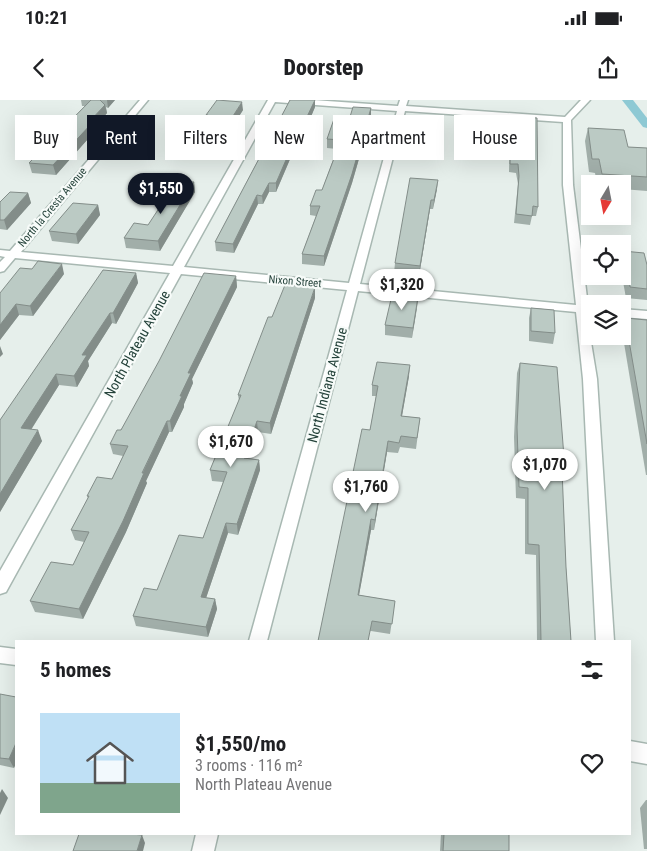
<!DOCTYPE html>
<html lang="en">
<head>
<meta charset="utf-8">
<style>
	body { margin:0; font-family:"Roboto Condensed",sans-serif; background:#f6f6f6; color:#202124; height:100vh; display:flex; flex-direction:column; font-size:19px; white-space:nowrap }
	* { box-sizing:border-box; margin:0 }
	p { font-size:16px; color:#757577 }
	.icon { flex:none; width:28px; height:28px; fill:none; stroke:currentColor; stroke-width:2; stroke-linecap:round; stroke-linejoin:round }
	.map { position:relative; flex:1; overflow:hidden }
	.drawer { position:absolute; left:15px; top:540px; width:616px; height:195px; display:flex; flex-direction:column; background:#fff; border-radius:0px; box-shadow:0 5px 20px #0002 }
	.drawer>* { flex:none }
	.top-card { position:absolute; left:15px; top:15px; width:618px; height:45px; display:flex; gap:10px }
	.needle { width:32px; rotate:190deg }
	.tools { position:absolute; left:581px; top:75px; display:grid; gap:10px }
	.tools a { display:grid; place-items:center; width:50px; height:50px; border-radius:0px; background:#fff; box-shadow:0 5px 20px #0002; font-size:25px }
	.price { position:absolute; translate:-50% -42px; padding:0 11px; border-radius:18px; background:#fff; color:#222; font-size:16px; line-height:32px; filter:drop-shadow(0 1px 2px #0008) }
	.price::after { content:''; position:absolute; left:50%; top:30px; width:15px; height:11px; margin-left:-8px; background:inherit; clip-path:polygon(0 0,100% 0,50% 100%) }
	.price.active { background:#111827; color:#fff }
	ul { padding:0; list-style:none }
	li { display:flex; align-items:center; gap:15px; height:125px; padding:0 25px }
	li span { display:grid; place-items:center; flex:none; width:140px; height:100px; border-radius:0px; color:#555 }
	li>.icon { margin-inline-start:auto }
	span .icon { width:60px; height:60px; fill:#fffc; stroke-width:1 }
	li b { font-size:21px }
	h2 { display:flex; justify-content:space-between; align-items:center; height:60px; padding:0 25px; font-size:21px }
	.pill { padding:0 18px; border-radius:0px; background:#fff; box-shadow:0 5px 20px #0002; font-size:18px; line-height:45px }
	.pill.active { background:#111827; color:#fff }
	.status { display:flex; justify-content:space-between; align-items:center; height:35px; padding:0 25px; background:#fff; direction:ltr }
	.status svg { height:14px; fill:currentColor }
	header { display:flex; justify-content:space-between; align-items:center; height:65px; padding:0 25px; background:#fff; font-size:22px; font-weight:800 }
	.map>svg:first-child { display:block }
	.lines { fill:none; stroke-linecap:round; stroke-linejoin:round }
	.canal { fill:#8ec9d4; fill-rule:evenodd }
	.minor-casing { stroke:#a8b8b2; stroke-width:3 }
	.minor { fill:#fff; fill-rule:evenodd }
	.wall { fill:#a1aea9 }
	.shaded-wall { fill:#838d89 }
	.building { fill:#bbcac4; stroke:#838d89 }
	.labels { text-anchor:middle; stroke-width:4.5; stroke-linejoin:round; paint-order:stroke }
	.far-street-label { font-size:11px; fill:#24423a; stroke:#f7fbf9 }
	.street-label { font-size:14px; fill:#24423a; stroke:#f7fbf9 }
</style>
</head>
<body>
<div class="status"><b>10:21</b><svg viewBox="0 0 49 12"><path d="M0 12V9h3v3zM5 12V6h3v6zM10 12V3h3v9zM15 12V0h3v12zM26 1h20v11H26zM47 4h2v5h-2z"/></svg></div>
<header><svg class="icon" aria-label="back" viewBox="0 0 24 24"><path d="M15 5l-7 7 7 7"/></svg>Doorstep<svg class="icon" aria-label="share" viewBox="0 0 24 24"><path d="M12 15V3M7 8l5-5 5 5M5 13v7h14v-7"/></svg></header>
<div class="map">
<svg width="647" height="751" viewBox="0 0 647 751">
	<rect width="100%" height="100%" fill="#e6efeb"/>
	<g class="lines">
		<!-- canal -->
		<path class="canal" d="M622,0H633L647,18V28L643,27Z"/>
		<defs>
			<g id="minor">
				<path d="M140,0H148L21,152L173,166L268,0H313L398,6L400,0H408L406,6L565,17L581,0H590L571,20L573,85L588,206H590V236L597,279L614,541H596L583,279L576,212L358,191L267,541H249L347,190L181,174L6,492L0,494V471L170,173L15,158L4,171L0,172V162L5,157L0,156V150L10,151ZM275,2L397,11L349,183L184,167ZM405,11L563,22V85L576,205L360,184Z"/>
				<path d="M622,209L647,211V219L622,217Z"/>
				<path d="M0,547L16,549V565L0,563Z"/>
				<path d="M630,641L647,644V664L630,661Z"/>
				<path d="M196,734H218L214,751H192Z"/>
			</g>
		</defs>
		<!-- minor casing -->
		<use href="#minor" class="minor-casing"/>
		<!-- minor -->
		<use href="#minor" class="minor"/>
	</g>
	<!-- wall -->
	<g class="wall">
		<path d="M81,0H115L108,8L106,7L107,13L94,28L95,31L56,75L32,73L29,63L85,6H82Z"/>
		<path d="M290,0H315V7L305,31H302L276,92H269L263,104H258L234,153L216,151L215,142Z"/>
		<path d="M371,8V17L352,83L324,166L302,164V154L316,116L310,115V106L322,90L337,49L327,48V39L349,20Z"/>
		<path d="M243,10L220,46L197,45L196,36L206,18V15Z"/>
		<path d="M511,16L538,107L536,116H532L530,125L514,123L518,84L516,73L509,72L510,24Z"/>
		<path d="M588,28L628,47L647,48V91L622,89V84H597L595,73L589,72L585,41Z"/>
		<path d="M194,82L195,92L160,151L126,148L124,138L148,125Z"/>
		<path d="M437,89L433,109H430L419,176L394,173L395,163Z"/>
		<path d="M28,93L31,103L7,130L0,129V102Z"/>
		<path d="M98,105L100,115L78,144L52,141L49,131Z"/>
		<path d="M623,151L647,165V200L626,198L622,176Z"/>
		<path d="M136,173L138,183L116,224L112,223L88,261L89,266L77,287L59,285L31,330L42,341L0,412V320Z"/>
		<path d="M64,174L33,216L19,215L0,240V193Z"/>
		<path d="M236,176L237,187L192,279L193,283L184,304V307L172,332H169L146,381L147,383L126,432L83,519L35,512L30,501L73,465L84,442L75,440L71,430L88,398L87,396L112,379L123,356L113,354L110,344Z"/>
		<path d="M418,197L412,238L385,235V225Z"/>
		<path d="M315,198L271,334L258,332L249,358L259,360L260,370L238,435L228,433L206,498L215,499L217,509L208,537L136,526L133,516L157,490L203,438L223,382L212,381L210,370L239,301L238,295L272,217Z"/>
		<path d="M531,208L555,233L553,244L529,241V218Z"/>
		<path d="M625,218L647,220V375H646L622,231V227Z"/>
		<path d="M520,263L565,370L562,378L566,467L571,541H537L536,455L525,454V399L516,398L514,337L517,273Z"/>
		<path d="M409,276L402,316L420,318L416,349L400,347L398,353L387,352L374,430H371L359,495L395,501L390,534L371,531L318,541L370,330L376,296H372V285Z"/>
		<path d="M0,595L14,668L0,665Z"/>
		<path d="M646,700H647V749H644L640,708Z"/>
		<path d="M441,734H509V751H440Z"/>
	</g>
	<!-- shaded-wall -->
	<g class="shaded-wall">
		<path d="M107,0H115L108,8Z"/>
		<path d="M315,0V7L305,31L304,23Z"/>
		<path d="M242,2L243,10L220,46L219,38Z"/>
		<path d="M105,5L107,13L94,28L95,31L56,75L53,65L89,22Z"/>
		<path d="M371,8V17L352,83L324,166V156Z"/>
		<path d="M302,23V31L276,92V83Z"/>
		<path d="M438,80L437,89L433,109L434,100Z"/>
		<path d="M194,82L195,92L160,151L158,141Z"/>
		<path d="M269,83V92L263,104L262,96Z"/>
		<path d="M28,93L31,103L7,130L4,120Z"/>
		<path d="M257,95L258,104L234,153L233,144Z"/>
		<path d="M431,100L430,109L419,176L420,166Z"/>
		<path d="M98,105L100,115L78,144L76,134Z"/>
		<path d="M62,164L64,174L33,216L30,206Z"/>
		<path d="M136,173L138,183L116,224L113,213Z"/>
		<path d="M236,176L237,187L192,279L193,283L184,304V307L172,332L170,321L180,296L188,273Z"/>
		<path d="M315,187V198L271,334L270,323Z"/>
		<path d="M418,197L417,208L412,238L413,228Z"/>
		<path d="M16,204L19,215L0,240V225Z"/>
		<path d="M110,213L112,223L88,261L89,266L77,287L74,276L82,255Z"/>
		<path d="M0,246L3,254L0,257Z"/>
		<path d="M410,265L409,276L400,327L401,316Z"/>
		<path d="M56,274L59,285L25,339L21,328Z"/>
		<path d="M167,321L169,332L146,381L147,383L126,432L83,519L79,509Z"/>
		<path d="M257,321L258,332L245,368L244,358Z"/>
		<path d="M38,330L42,341L0,412V394Z"/>
		<path d="M388,341L387,352L374,430L375,420Z"/>
		<path d="M259,360L260,370L238,435L237,424Z"/>
		<path d="M371,419V430L357,506L358,495Z"/>
		<path d="M226,423L228,433L203,507L201,497Z"/>
		<path d="M215,499L217,509L208,537L206,527Z"/>
		<path d="M16,643V664L14,668L9,659Z"/>
		<path d="M2,689L8,698L0,715V693Z"/>
		<path d="M142,735L145,743L143,751H137Z"/>
	</g>
	<!-- building -->
	<g class="building">
		<path d="M91,0H100L105,5L89,22H93L53,65L29,63Z"/>
		<path d="M217,0L242,2L219,38L196,36L208,15H206Z"/>
		<path d="M290,0H315L304,23H302L276,83H269L262,96L257,95L233,144L215,142Z"/>
		<path d="M353,7L371,8L352,74L324,156L302,154L320,106H310L316,90H322L341,40L327,39L334,19L349,20Z"/>
		<path d="M511,16L537,18L538,107L533,106L532,116L516,114L519,76L518,64H510Z"/>
		<path d="M588,28L624,30L628,47L647,48V77L602,74L599,59H592Z"/>
		<path d="M410,78L438,80L434,100H431L420,166L395,163Z"/>
		<path d="M177,81L194,82L158,141L124,138L134,123L148,125Z"/>
		<path d="M10,92L28,93L4,120H0V102Z"/>
		<path d="M73,103L98,105L76,134L49,131Z"/>
		<path d="M623,151L644,153L647,165V189L630,187Z"/>
		<path d="M38,161L62,164L30,206L16,204L0,225V193L20,168L32,169Z"/>
		<path d="M103,170L136,173L113,213H110L82,255H87L74,276L56,274L21,328L38,330L0,394V320Z"/>
		<path d="M204,173L236,176L188,273H191L180,296H182L170,321H167L142,373H144L123,421L79,509L30,501L51,462L73,465L89,432L71,430L89,396H87L97,377L112,379L128,346L110,344L117,330H121L159,261Z"/>
		<path d="M285,185L315,187L270,323L257,321L244,358L259,360L237,424L226,423L201,497L215,499L206,527L133,516L144,488L157,490L179,435L203,438L227,372L210,370L241,295H238L268,217H272Z"/>
		<path d="M392,195L418,197L413,228L385,225Z"/>
		<path d="M531,208L554,210L555,233L531,231Z"/>
		<path d="M625,218L647,220V344Z"/>
		<path d="M377,262L410,265L401,316L420,318L417,338L401,336L399,343L388,341L375,420L371,419L358,495L395,501L392,524L372,521L368,541H318L362,329L370,330L378,286L372,285Z"/>
		<path d="M520,263L557,267L565,370H562L566,467L571,541H541L539,445L528,444V388L519,387L517,327Z"/>
		<path d="M0,594L16,597V643L9,659L0,658Z"/>
		<path d="M79,734H131L142,735L137,751H73Z"/>
		<path d="M444,734H509V751H443Z"/>
	</g>
	<g class="labels">
		<!-- far-street labels -->
		<g class="far-street-label">
			<text transform="translate(52 107) rotate(-50)" y="4">North la Cresta Avenue</text>
			<text transform="translate(295 181) rotate(5)" y="4">Nixon Street</text>
		</g>
		<!-- street labels -->
		<g class="street-label">
			<text transform="translate(137 244) rotate(-61)" y="5">North Plateau Avenue</text>
			<text transform="translate(327 285) rotate(-75)" y="5">North Indiana Avenue</text>
		</g>
	</g>
</svg>
<div class="tools">
<a><svg class="needle" viewBox="-14 -14 28 28"><path d="M0-13l5 13h-10z" fill="#e53935"/><path d="M0 13l5-13h-10z" fill="#757577"/></svg></a>
<a><svg class="icon" aria-label="locate" viewBox="0 0 24 24"><circle cx="12" cy="12" r="6"/><path d="M12 2v4M12 18v4M2 12h4M18 12h4"/></svg></a>
<a><svg class="icon" aria-label="layers" viewBox="0 0 24 24"><path d="M12 4l9 5-9 5-9-5zM3 14l9 5 9-5"/></svg></a>
</div>
<b class="price active" style="left:161px;top:115px">$1,550</b>
<b class="price" style="left:402px;top:211px">$1,320</b>
<b class="price" style="left:231px;top:368px">$1,670</b>
<b class="price" style="left:545px;top:391px">$1,070</b>
<b class="price" style="left:366px;top:413px">$1,760</b>
<div class="top-card">
<a class="pill">Buy</a>
<a class="pill active">Rent</a>
<a class="pill">Filters</a>
<a class="pill">New</a>
<a class="pill">Apartment</a>
<a class="pill">House</a>
</div>
<section class="drawer">
<h2>5 homes<svg class="icon" aria-label="filters" viewBox="0 0 24 24"><path d="M4 7h16M4 17h16"/><circle cx="9" cy="7" r="2"/><circle cx="15" cy="17" r="2"/></svg></h2>
<ul>
<li><span style="background:linear-gradient(#bfe0f5 70%,#7fa58c 0)"><svg class="icon" aria-label="home" viewBox="0 0 24 24"><path d="M3 11l9-7 9 7M6 9v11h12V9"/></svg></span><div><b>$1,550/mo</b><p>3 rooms · 116 m²</p><p>North Plateau Avenue</p></div><svg class="icon" aria-label="heart" viewBox="0 0 24 24"><path d="M12 20l-8-8c-3-5 5-10 8-4 3-6 11-1 8 4z"/></svg></li>
</ul>
</section>
</div>
</body>
</html>
